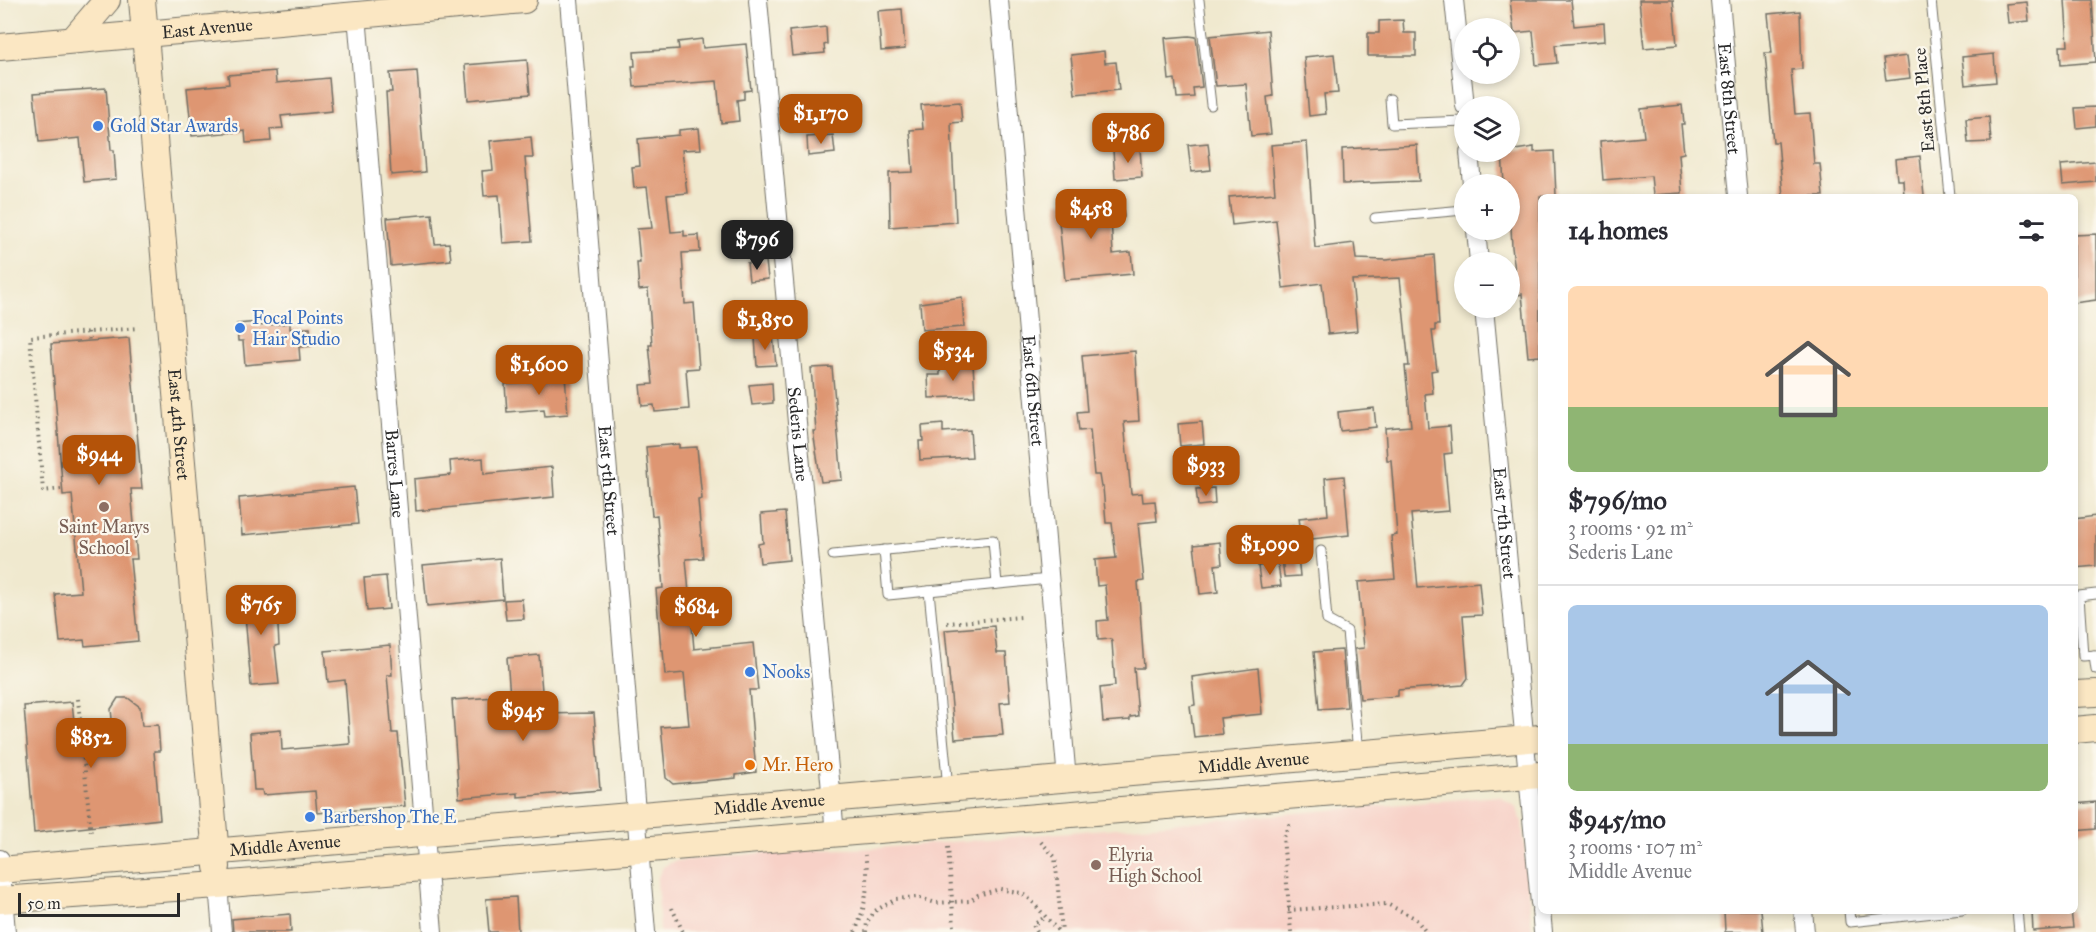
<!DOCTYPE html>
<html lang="en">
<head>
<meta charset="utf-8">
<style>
	body { margin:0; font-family:"IM FELL Great Primer",serif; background:#f2f2f3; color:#2b2b33; height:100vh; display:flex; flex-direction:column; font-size:22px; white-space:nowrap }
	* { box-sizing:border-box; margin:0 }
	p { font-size:20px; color:#7c7c81 }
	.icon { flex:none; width:33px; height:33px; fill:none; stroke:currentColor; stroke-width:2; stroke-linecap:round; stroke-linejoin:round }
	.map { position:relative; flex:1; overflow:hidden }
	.sheet { position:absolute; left:1538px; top:194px; width:540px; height:720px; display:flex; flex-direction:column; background:#fff; border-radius:9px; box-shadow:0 3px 9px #0003 }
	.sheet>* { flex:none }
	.buttons { position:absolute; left:1454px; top:18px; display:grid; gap:12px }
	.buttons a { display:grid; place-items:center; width:66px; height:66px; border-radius:50%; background:#fff; box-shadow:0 3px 9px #0003; font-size:30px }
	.scale { position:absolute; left:18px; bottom:15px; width:162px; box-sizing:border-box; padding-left:6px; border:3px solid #2b2b2b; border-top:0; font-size:16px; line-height:21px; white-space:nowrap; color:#2b2b2b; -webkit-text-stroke:4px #fbf7ec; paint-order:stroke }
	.price { position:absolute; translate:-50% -51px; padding:0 14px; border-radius:12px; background:#b45309; color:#fff; font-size:20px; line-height:39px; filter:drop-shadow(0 2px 3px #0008) }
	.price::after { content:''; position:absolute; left:50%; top:36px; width:18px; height:14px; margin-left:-9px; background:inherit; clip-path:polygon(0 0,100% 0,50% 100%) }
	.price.current { background:#222; color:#fff }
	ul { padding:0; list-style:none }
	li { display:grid; align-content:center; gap:12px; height:318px; padding:0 30px }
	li+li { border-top:2px solid #e1e1e2 }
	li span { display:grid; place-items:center; height:186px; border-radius:9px; color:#555 }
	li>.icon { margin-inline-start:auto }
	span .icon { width:108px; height:108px; fill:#fffc; stroke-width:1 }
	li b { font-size:26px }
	h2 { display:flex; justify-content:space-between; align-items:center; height:72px; padding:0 30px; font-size:26px }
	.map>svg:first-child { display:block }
	.built { fill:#f7d1c7 }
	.building { fill:#de9672 }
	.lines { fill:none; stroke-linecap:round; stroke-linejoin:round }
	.lane-casing { stroke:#706e64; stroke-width:11 }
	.street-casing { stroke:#706e64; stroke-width:20 }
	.secondary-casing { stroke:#706e64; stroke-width:28 }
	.path { stroke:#706e64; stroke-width:4; stroke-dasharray:1.5 4.5; stroke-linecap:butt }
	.lane { stroke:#fff; stroke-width:9 }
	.street { stroke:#fff; stroke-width:18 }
	.secondary { stroke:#fbe7c3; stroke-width:26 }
	.shop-dot { fill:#3f7fe0; stroke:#fbf7ec; stroke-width:2 }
	.education-dot { fill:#8d6e63; stroke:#fbf7ec; stroke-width:2 }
	.food-dot { fill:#e8710a; stroke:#fbf7ec; stroke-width:2 }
	.labels { text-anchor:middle; stroke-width:4.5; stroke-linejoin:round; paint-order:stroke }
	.street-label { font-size:18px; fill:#2b2b2b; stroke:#fbf7ec }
	.shop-label { font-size:18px; fill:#366cbe; stroke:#fbf7ec; text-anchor:start }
	.education-label { font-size:18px; fill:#785e54; stroke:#fbf7ec }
	.food-label { font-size:18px; fill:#c56008; stroke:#fbf7ec; text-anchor:start }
</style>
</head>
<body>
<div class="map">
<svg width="2096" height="932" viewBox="0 0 2096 932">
	<rect width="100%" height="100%" fill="#fbf7ec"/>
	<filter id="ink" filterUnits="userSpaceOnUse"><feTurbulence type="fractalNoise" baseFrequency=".0167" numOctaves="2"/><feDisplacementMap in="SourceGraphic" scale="12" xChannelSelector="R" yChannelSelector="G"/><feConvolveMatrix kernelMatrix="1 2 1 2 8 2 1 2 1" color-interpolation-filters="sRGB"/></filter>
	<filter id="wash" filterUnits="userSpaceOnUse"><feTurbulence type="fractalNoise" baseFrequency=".008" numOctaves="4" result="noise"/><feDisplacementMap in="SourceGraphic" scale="24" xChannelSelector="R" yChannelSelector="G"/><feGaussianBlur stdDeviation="1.35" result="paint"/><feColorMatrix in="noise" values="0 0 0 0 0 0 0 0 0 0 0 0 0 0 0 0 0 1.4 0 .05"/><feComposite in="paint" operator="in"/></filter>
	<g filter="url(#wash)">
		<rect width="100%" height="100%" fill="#f0e9cf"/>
		<!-- built -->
		<path class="built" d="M1499,796L1515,806L1522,821L1532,932H660L657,879L663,867L674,861L785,851L880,848Z"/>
		<g id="blocks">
			<!-- building -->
			<g class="building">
				<path d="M1510,0H1571L1574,26L1604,23L1605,41L1555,45L1557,63L1536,65L1533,31L1514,33Z"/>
				<path d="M1639,0H1673L1677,45L1644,48Z"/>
				<path d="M2065,0H2092L2096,62L2061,65L2060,46H2068Z"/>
				<path d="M2027,2L2029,21L2008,23L2006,4Z"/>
				<path d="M902,9L905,49L881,51L878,11Z"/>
				<path d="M1800,11L1802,69L1791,70L1795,114L1810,113L1814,164H1820L1823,196H1783L1778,142H1773L1765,53H1772L1768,14Z"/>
				<path d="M1403,20L1404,33H1416V56H1368V33H1379V21Z"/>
				<path d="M826,27L827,44L824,45L825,53L792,56L789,31Z"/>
				<path d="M1268,30L1273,96L1267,97L1271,134L1251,136L1246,84L1216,86L1210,36Z"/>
				<path d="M1189,36L1196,37L1202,87L1193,88L1194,97L1177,98L1175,79L1169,80L1165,38Z"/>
				<path d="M702,39L703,48L746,44L751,90L744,91V99L737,100L739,121L721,123L717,81L634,87L632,66H635L634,52L679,49L678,42Z"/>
				<path d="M1104,51L1105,63L1116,62L1119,90L1075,94L1071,55Z"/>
				<path d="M1334,54L1338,93L1324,94L1326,114L1309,116L1304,57Z"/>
				<path d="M1994,54L1996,82L1965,85L1962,57Z"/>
				<path d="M1907,56L1910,78L1886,81L1883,59Z"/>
				<path d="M527,60L530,94L468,100L465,65Z"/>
				<path d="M275,71L276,83L329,78L332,111L281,116L283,128L270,129L271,141L246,143L245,131L192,136L187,88L229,84L228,75Z"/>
				<path d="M417,71L425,172L391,175L386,92H392L390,73Z"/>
				<path d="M106,88L111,150H114L116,179L84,182L80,138L39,142L34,93Z"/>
				<path d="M816,99L819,129L790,132L787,101Z"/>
				<path d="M960,102L962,122L951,123L956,222L890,227L889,173L913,172L910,130L923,129L921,105Z"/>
				<path d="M1682,105L1684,124H1681L1684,153L1679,154L1682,193L1653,195L1651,176L1603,180L1600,141L1644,137L1641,109Z"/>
				<path d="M2096,107V126L2077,128L2075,108Z"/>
				<path d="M1989,117L1991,142L1968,143L1966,119Z"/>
				<path d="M699,128L701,149L682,150L687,193L667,195L671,232L684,231V236L699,235L700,252L682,253L685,304L694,303L699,368L686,369L689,409L655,412L654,405L642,406L640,385L653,384L649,345H652L648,289L639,290L637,263H640L637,229L652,228L647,187L634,188L632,167L640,166L638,139L679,135V130Z"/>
				<path d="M833,135L835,153L808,156L807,137Z"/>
				<path d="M531,137L533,158H525L532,241L503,243L499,195L484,196L482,171L493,170L490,141Z"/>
				<path d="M1307,142L1315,248L1354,243L1356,259L1386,260L1434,255L1439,325H1435V331H1432L1437,370L1431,371L1433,393L1425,394L1428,428L1450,426L1452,453L1444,454L1449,511L1411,514L1418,588L1479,582L1482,615L1463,616L1468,678L1463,685L1398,690V696L1360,699L1355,649L1364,648L1358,582L1395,579L1391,536L1397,535L1391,460H1387L1385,428L1411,426L1405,366H1409L1400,278L1352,280L1357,331L1328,334L1322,283L1283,288L1276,220L1232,225L1229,197L1275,193L1271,145Z"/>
				<path d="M1208,143L1211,170L1191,172L1188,145Z"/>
				<path d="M1417,145L1419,181L1343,184L1342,149Z"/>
				<path d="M1534,147V152L1554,151L1556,196H1540V356L1528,357L1522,294L1518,295L1512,247L1509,184H1504L1502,152Z"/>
				<path d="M1140,148L1142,177L1115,179L1113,150Z"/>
				<path d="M1920,156L1924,196H1904L1903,180H1897L1895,159Z"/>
				<path d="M2096,162V182L2063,185L2061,165Z"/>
				<path d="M1080,199V203L1122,199L1124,217L1111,218L1113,254L1131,252L1133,274L1065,280L1057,202Z"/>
				<path d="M432,214L435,244L449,243L451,260L391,266L387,218Z"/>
				<path d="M2096,234V300L2074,303V235Z"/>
				<path d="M766,261L768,279L749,281L747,263Z"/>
				<path d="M962,297L964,327L922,330L920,303Z"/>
				<path d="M258,322V326L290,323V329L310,328L312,346L299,347L300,360L245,365L243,341H238L237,324Z"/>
				<path d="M773,336L776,365L757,366L755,338Z"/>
				<path d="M129,338L142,489H131L137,559H130L138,641L85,646L84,640L60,642L55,594L81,592L72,494L63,495L51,344Z"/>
				<path d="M1135,351L1139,421L1124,422L1131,494L1142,493L1143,502L1155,501L1157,521L1138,523L1144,581L1138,582L1144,668H1134L1138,716L1130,717V720L1103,722L1100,688L1115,686L1112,642L1111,639L1098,640L1097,621L1108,620L1105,585L1097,586L1095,560L1116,558L1112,523H1106L1103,487H1101L1099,475H1094L1090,430L1079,431L1077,412L1087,411L1082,356Z"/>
				<path d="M973,364L975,396L929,398L928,375H940V366Z"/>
				<path d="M832,367L842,480L821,482L813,431H816L811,368Z"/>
				<path d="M565,375L568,414L545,416L544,409L507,412L505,384L542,380L541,376Z"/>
				<path d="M772,383L773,403L752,405L749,385Z"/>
				<path d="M1374,408L1376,427L1340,431L1338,412Z"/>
				<path d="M1202,422L1204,444L1180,446L1178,424Z"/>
				<path d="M943,424V432L970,430L972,457L920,460L919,441H923L922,426Z"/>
				<path d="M679,444V448L697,447L702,499L698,500L703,558L686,559L694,649L753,643L758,690H749L756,772L736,775V778L673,784L666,778L661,727L689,725L684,673L665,675L663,650H661L656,589L663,588L657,515L652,516L646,447Z"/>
				<path d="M483,458L484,474L552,467L554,497L416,511L414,479L451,475L450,461Z"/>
				<path d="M1344,476L1349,535L1302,540L1299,518L1328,515L1325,478Z"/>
				<path d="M354,487L358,524L242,535L239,498Z"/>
				<path d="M1214,488L1215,504L1198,506L1196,489Z"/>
				<path d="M785,512L789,560L760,563L758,544L763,543L761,514Z"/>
				<path d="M2096,516V566L2074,568V519Z"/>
				<path d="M1295,526L1300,576L1284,577L1279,528Z"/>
				<path d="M1220,542L1222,564L1215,565L1218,592L1200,594L1194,545Z"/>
				<path d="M500,558L503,599L427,606L423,565Z"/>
				<path d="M1278,564L1281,586L1261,588L1258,566Z"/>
				<path d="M386,576L389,609L367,611L364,578Z"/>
				<path d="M276,591L279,645L275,646L279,684L251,686L245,615L239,616L237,595Z"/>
				<path d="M522,599L524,619L506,620L504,600Z"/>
				<path d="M994,626L997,653H1006L1010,702L1000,703L1003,735L955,739L945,630Z"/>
				<path d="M390,645L392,675H387L392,733H398L405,806L317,813L315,791L263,795L262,790H254L250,733L281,730L282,750L350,744L345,680L328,682L325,651Z"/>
				<path d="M1342,650L1347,707L1319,709L1314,652Z"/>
				<path d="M539,655L544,714L594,713L600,790L518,797V793L459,798L452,700L510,696L507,658Z"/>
				<path d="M1258,668L1262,714L1220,718L1222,734L1194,737L1190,706L1195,705L1192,677Z"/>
				<path d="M118,698H128L140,707L142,726L158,725L160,751H154L160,819L34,833L24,706L72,702L75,731L113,729L111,709Z"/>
				<path d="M2096,802V829L2074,831V804Z"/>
				<path d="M516,897L518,932H489L486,899Z"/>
				<path d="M1724,910H1761L1763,932H1725Z"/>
				<path d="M2038,910H2071L2073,928L2033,931L2032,912Z"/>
				<path d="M290,914L291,932H233L232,919Z"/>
			</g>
		</g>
	</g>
	<g filter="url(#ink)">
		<use href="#blocks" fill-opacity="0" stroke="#706e64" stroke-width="1.5"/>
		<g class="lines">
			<defs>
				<g id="lane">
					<path d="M1199,0L1211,105"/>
					<path d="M1931,0L1950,196"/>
					<path d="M1390,99L1392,124L1464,121"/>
					<path d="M1375,218L1464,210"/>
					<path d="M884,550L888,595L1049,579"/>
					<path d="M1321,551L1327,620L1347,631L1358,753"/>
					<path d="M833,555L993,540L997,584"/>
					<path d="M929,591L948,788"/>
					<path d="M2096,594L2079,596L2083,656L2096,655"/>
					<path d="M2094,655L2096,669"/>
					<path d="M1849,910L1850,922L1962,910"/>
					<path d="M2017,910L2019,932"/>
				</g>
				<g id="street">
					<path id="s1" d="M569,0L646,932"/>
					<path id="s2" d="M758,0L835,834"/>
					<path id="s3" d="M999,0L1067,780"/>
					<path d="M1454,0L1465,106"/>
					<path id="s4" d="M1720,0L1738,196"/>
					<path id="s5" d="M357,15L433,932"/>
					<path d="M1469,152L1472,184"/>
					<path d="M1476,230L1479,262"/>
					<path id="s6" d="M1484,308L1540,903"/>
					<path d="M0,859L6,932"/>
					<path d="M218,885L222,932"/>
					<path d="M1541,910L1543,932"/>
					<path d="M1803,910L1805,932"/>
				</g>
				<g id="secondary">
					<path id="s7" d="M142,0L217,867"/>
					<path d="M73,40L107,0"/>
					<path id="s8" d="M0,47L524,0"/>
					<path d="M2074,694L2096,693"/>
					<path d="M2074,730L2096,728"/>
					<path id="s9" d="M0,870L1540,738"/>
					<path d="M0,900L218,885L1540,775"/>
				</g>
			</defs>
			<!-- lane casing -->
			<use href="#lane" class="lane-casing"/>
			<!-- street casing -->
			<use href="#street" class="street-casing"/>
			<!-- secondary casing -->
			<use href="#secondary" class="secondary-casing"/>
			<!-- path -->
			<g class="path">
				<path d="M88,332L89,342"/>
				<path d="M61,489L43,491L30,337L138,328"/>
				<path d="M947,623L1021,617"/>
				<path d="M78,699L91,835"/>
				<path d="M1041,842L1055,857L1062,932"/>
				<path d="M948,847L954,926"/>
				<path d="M672,908L683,932"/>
				<path d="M1288,910L1387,904L1415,918L1426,932"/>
				<path d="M855,932C866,907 870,881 865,855"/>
				<path d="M866,932L867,922L875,911L896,899L917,897L936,903L970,901L978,895L1000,889L1021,893L1030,899L1059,932"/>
				<path d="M1037,932L1033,925L1045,917"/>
				<path d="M1291,932L1283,837L1291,821"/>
			</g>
			<!-- lane -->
			<use href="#lane" class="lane"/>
			<!-- street -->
			<use href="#street" class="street"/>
			<!-- secondary -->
			<use href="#secondary" class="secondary"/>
		</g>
	</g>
	<!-- markers -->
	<g class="shop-dot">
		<circle cx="98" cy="126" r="6"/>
		<circle cx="240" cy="328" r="6"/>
		<circle cx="750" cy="672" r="6"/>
		<circle cx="310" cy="817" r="6"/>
	</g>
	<g class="education-dot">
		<circle cx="104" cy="507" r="6"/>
		<circle cx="1096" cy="865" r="6"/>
	</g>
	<circle class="food-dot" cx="750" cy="765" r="6"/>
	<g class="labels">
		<!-- street labels -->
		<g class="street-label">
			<text dy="6" stroke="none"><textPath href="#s8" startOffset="208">East Avenue</textPath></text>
			<text dy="6" stroke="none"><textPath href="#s4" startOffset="99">East 8th Street</textPath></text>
			<text transform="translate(1924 100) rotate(-95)" y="6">East 8th Place</text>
			<text dy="6" stroke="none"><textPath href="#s3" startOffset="392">East 6th Street</textPath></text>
			<text dy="6" stroke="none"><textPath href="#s7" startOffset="426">East 4th Street</textPath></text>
			<text dy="6" stroke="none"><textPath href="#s2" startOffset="436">Sederis Lane</textPath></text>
			<text dy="6" stroke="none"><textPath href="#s5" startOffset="460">Barres Lane</textPath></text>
			<text dy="6" stroke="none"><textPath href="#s1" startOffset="482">East 5th Street</textPath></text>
			<text dy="6" stroke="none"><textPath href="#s6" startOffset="216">East 7th Street</textPath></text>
			<text dy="6" stroke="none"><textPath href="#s9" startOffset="1258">Middle Avenue</textPath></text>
			<text dy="6" stroke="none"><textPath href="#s9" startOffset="772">Middle Avenue</textPath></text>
			<text dy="6" stroke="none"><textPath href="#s9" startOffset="286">Middle Avenue</textPath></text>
		</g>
		<!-- shop labels -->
		<g class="shop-label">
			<text x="110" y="132">Gold Star Awards</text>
			<text x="252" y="324">Focal Points<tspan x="252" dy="21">Hair Studio</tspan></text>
			<text x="762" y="678">Nooks</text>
			<text x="322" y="823">Barbershop The E</text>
		</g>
		<!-- education labels -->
		<g class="education-label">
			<text x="104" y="533">Saint Marys<tspan x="104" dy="21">School</tspan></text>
			<text x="1108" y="861" text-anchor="start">Elyria<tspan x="1108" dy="21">High School</tspan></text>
		</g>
		<!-- food labels -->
		<g class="food-label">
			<text x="762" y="771">Mr. Hero</text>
		</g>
	</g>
</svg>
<div class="buttons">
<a><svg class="icon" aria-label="locate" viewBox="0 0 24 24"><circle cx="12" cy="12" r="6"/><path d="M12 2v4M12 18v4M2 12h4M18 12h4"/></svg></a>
<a><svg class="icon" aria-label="layers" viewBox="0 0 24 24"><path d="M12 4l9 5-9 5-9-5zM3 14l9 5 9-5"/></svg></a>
<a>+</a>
<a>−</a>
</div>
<div class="scale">50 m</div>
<b class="price" style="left:821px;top:145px">$1,170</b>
<b class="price" style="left:1128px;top:164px">$786</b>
<b class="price" style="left:1091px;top:240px">$458</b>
<b class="price current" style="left:757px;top:271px">$796</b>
<b class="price" style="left:765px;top:351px">$1,850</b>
<b class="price" style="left:953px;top:382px">$534</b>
<b class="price" style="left:539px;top:396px">$1,600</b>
<b class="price" style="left:99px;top:486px">$944</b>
<b class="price" style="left:1206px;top:497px">$933</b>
<b class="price" style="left:1270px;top:576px">$1,090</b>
<b class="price" style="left:261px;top:636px">$765</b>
<b class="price" style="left:696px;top:638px">$684</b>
<b class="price" style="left:523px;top:742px">$945</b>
<b class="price" style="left:91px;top:769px">$852</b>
<section class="sheet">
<h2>14 homes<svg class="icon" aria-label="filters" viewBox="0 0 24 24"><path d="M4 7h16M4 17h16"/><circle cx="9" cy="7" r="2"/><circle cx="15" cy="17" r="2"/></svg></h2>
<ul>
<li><span style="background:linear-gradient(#ffd9b3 65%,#8fb573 0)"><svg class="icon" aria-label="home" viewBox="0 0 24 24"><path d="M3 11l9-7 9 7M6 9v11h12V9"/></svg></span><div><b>$796/mo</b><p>3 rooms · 92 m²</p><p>Sederis Lane</p></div></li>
<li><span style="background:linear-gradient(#a9c7e8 75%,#8fb573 0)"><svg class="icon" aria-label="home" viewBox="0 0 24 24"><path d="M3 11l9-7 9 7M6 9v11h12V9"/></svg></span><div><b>$945/mo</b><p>3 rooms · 107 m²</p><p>Middle Avenue</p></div></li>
</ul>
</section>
</div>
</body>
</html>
